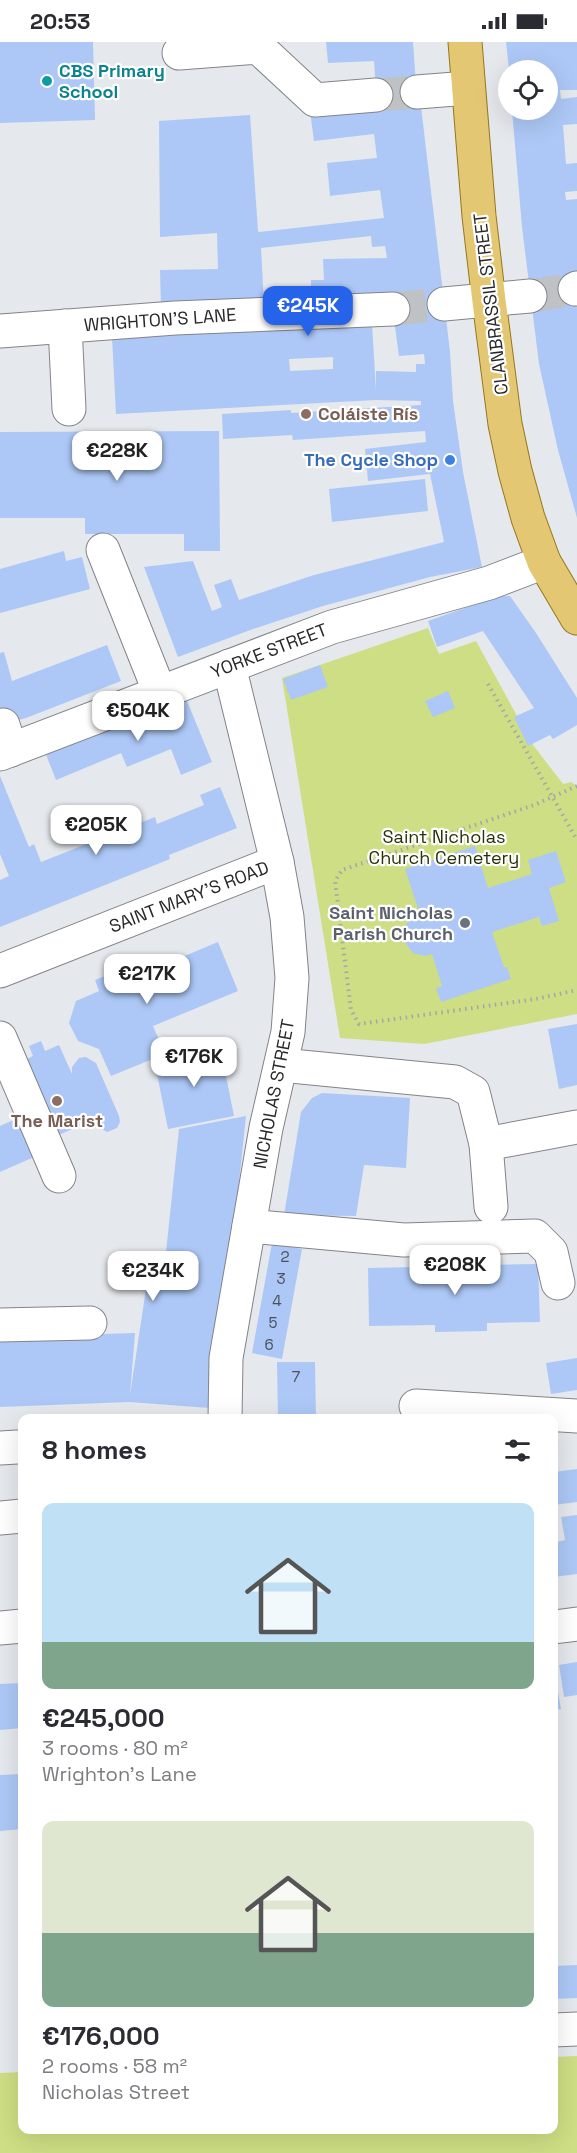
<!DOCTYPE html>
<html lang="en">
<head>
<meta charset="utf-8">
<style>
	body { margin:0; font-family:"Space Grotesk",sans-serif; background:#f7f7f7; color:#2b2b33; height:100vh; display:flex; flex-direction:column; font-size:22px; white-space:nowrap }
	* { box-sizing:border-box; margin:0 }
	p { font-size:20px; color:#7c7c81 }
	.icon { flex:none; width:33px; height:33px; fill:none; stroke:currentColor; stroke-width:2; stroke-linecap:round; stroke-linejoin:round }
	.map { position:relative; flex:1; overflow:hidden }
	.drawer { position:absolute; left:18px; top:1372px; width:540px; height:720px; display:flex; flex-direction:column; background:#fff; border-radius:12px; box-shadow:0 6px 24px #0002 }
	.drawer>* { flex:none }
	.controls { position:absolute; left:498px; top:18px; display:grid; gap:12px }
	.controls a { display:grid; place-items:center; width:60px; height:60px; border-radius:50%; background:#fff; box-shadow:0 6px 24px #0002; font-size:30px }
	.price { position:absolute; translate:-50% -51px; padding:0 14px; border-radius:12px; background:#fff; color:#222; font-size:20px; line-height:39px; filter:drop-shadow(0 2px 3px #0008) }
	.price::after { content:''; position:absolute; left:50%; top:36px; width:18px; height:14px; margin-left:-9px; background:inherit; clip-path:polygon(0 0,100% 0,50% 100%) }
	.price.active { background:#2563eb; color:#fff }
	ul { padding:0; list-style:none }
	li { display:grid; align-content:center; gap:12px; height:318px; padding:0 24px }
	li span { display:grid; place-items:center; height:186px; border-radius:12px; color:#555 }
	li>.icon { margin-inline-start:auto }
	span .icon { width:108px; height:108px; fill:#fffc; stroke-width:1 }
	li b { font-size:26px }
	h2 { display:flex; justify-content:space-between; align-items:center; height:72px; padding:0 24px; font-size:26px }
	.status { display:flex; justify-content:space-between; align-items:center; height:42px; padding:0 30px; background:#fff; direction:ltr }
	.status svg { height:16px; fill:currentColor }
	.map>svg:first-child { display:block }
	.green { fill:#cede84 }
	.building { fill:#adc8f6; fill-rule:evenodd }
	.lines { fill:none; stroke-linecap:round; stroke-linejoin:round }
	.minor-tunnel { stroke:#bfc2c5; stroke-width:33; stroke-dasharray:33 16; stroke-linecap:butt }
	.minor-casing { stroke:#828488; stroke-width:35 }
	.major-casing { stroke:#96771d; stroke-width:35 }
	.path { stroke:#a4a6a9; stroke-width:4; stroke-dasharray:1.5 4.5; stroke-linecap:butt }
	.minor { stroke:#fff; stroke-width:33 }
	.major { stroke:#e3c773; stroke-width:33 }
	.culture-dot { fill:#0f9aa8; stroke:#fff; stroke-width:2 }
	.education-dot { fill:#8d6e63; stroke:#fff; stroke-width:2 }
	.shop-dot { fill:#3f7fe0; stroke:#fff; stroke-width:2 }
	.worship-dot { fill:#6b7280; stroke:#fff; stroke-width:2 }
	.labels { text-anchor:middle; stroke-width:4.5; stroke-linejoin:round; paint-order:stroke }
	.number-label { font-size:15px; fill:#48505c }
	.culture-label { font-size:18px; font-weight:bold; fill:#0d838f; stroke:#fff; text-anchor:start }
	.street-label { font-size:18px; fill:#272829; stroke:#fff }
	.education-label { font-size:18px; font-weight:bold; fill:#785e54; stroke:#fff; text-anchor:start }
	.shop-label { font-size:18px; font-weight:bold; fill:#366cbe; stroke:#fff; text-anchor:end }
	.park-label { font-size:18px; fill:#2a3008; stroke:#fff }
	.worship-label { font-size:18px; font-weight:bold; fill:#5b616d; stroke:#fff; text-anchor:end }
</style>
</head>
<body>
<div class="status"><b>20:53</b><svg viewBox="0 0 49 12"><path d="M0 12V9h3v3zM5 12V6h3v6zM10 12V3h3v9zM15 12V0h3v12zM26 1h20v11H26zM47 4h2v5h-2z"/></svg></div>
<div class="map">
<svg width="577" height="2111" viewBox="0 0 577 2111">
	<rect width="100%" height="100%" fill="#e5e8ec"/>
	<!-- green -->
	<g class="green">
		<path d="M428,586L439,612L476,599L533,703L563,742L572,740L577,746V972L424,1002L340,996L282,636Z"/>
		<path d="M577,2014V2111H0V2031L22,2030V2088H554V2015Z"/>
	</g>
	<!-- building -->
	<g class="building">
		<path d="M0,0H93L95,78L0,81Z"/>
		<path d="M326,0H413L417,57L420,56L450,310L453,359L463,430L482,525L430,535L323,564L253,587L178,615L144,525L193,519L212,569L222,565L214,543L231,537L239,558L314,533L444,500L430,432L368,439L365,407L426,400L425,389L293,398L292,393L223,397L222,372L291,368V371L421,363V359L376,358L116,372L112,295L372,282L376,349V329L416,330V322H425L424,312L399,314L392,263L311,264V238H324L323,217L387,216L385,204L372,205L371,194L261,206L264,262L161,265L160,228L218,227L217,191L160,195L159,79L250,73L258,189L259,190L384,176L380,148L330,154L327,121L377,116L374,92L314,99L310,69L377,61L374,19L328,21ZM333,315V327L290,329L289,317Z"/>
		<path d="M506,0H577V48H560L561,57L577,55V82L563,83L566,122L577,121V149L565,150L566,158L577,157V236H573L577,267V476L558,408L539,322L522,185L512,68H548V28H509Z"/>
		<path d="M219,389L220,509H184V492H85V476H0V390Z"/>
		<path d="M425,437L428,469L332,480L329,447Z"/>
		<path d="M64,509L66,519L82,515L90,547L0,571V527Z"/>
		<path d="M499,554H510L536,591L577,656V683L553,697L550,693L528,704L514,675L534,666L483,589L437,605L428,579Z"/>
		<path d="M107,603L121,639L26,676L0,683V611L4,610L12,639Z"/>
		<path d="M320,623L328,645L291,658L283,637Z"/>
		<path d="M448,649L455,666L433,675L425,659Z"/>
		<path d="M185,654L212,720L181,733L171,707L127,725L121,711L56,738L45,710Z"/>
		<path d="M0,734L29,805L34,802L41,820L155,775L157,782L204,763L200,753L220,745L237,786L169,813L170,817L0,885V838L9,834L0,812Z"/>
		<path d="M475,804L488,846L532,832L528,818L556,809L566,840L549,846L559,879L542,884L539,875L492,890L504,925H507L511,937L441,960L436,946L442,944L432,912L425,914L413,911L404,900L403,889L406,882L412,876L420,873L405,827Z"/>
		<path d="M218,900L238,949L153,984L165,1012L111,1034L99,1007L78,999L69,981L76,959L99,949L95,938L147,917L151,928Z"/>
		<path d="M577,982V1043L559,1047L548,987Z"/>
		<path d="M41,999L45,1009L59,1003L72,1032V1025L79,1016L86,1015L96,1021L119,1074L120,1080L117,1086L107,1090L97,1084L94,1077L50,1097L16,1022L33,1014L29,1004Z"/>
		<path d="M220,1004L234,1074L168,1087L154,1017Z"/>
		<path d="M322,1051L410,1056L406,1126L364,1123L356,1174L284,1173L301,1070L312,1056Z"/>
		<path d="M25,1073L43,1111L0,1130V1084Z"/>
		<path d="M246,1074L227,1253L210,1366L129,1360L0,1365V1295L135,1291L130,1353L146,1247L162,1248L179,1087Z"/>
		<path d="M272,1201L302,1207L282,1317L252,1311Z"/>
		<path d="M489,1217V1223L538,1222L540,1280L487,1281V1289L435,1290V1283L369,1284L368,1226L416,1225V1236L437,1235V1219Z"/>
		<path d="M577,1316V1348L551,1352L546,1321Z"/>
		<path d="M277,1320H315L316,1377H278Z"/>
		<path d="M147,1372L148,1377H109L108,1374Z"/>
		<path d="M577,1427V1460L554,1463V1430Z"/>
		<path d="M577,1473V1532L554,1535V1487L557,1500L565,1498L561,1475Z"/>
		<path d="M577,1620V1653L564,1655L559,1623Z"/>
		<path d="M555,1632L561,1667L554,1668V1633Z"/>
		<path d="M22,1641V1686L0,1688V1642Z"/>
		<path d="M22,1732V1787L0,1789V1733Z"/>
		<path d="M577,1923V1956L554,1957V1924Z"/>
	</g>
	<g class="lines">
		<!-- minor-tunnel -->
		<g class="minor-tunnel">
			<path d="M376,53L417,50"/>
			<path d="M530,254L575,247"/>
			<path d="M393,267L444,262"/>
		</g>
		<defs>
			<g id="minor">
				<path d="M179,11L258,5L315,58L376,53"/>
				<path d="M417,50L468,46"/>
				<path d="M575,247L577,246"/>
				<path d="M444,262L530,254"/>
				<path d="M65,284L69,367"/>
				<path d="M0,289L175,276L393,267"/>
				<path d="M103,508L160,651"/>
				<path d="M3,683L11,708"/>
				<path d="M0,712L332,585L489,541L544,520"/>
				<path d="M0,929L277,820"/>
				<path d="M0,996L59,1134"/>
				<path d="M281,1023L455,1040L473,1050L486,1102L491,1165"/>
				<path d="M486,1102L577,1085"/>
				<path d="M249,1184L404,1198L535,1194L551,1210L558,1241"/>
				<path d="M0,1283L90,1281"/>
				<path d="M416,1364L577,1374"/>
				<path d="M225,1377L226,1316L266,1086L288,990L292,936L287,875L277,820L229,624"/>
				<path d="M0,1406L17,1405"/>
				<path d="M0,1476L22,1474"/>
				<path d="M554,1585L577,1582"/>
				<path d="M0,1586L22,1584"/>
				<path d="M554,1988L577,1987"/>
			</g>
			<path id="major" d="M465,0L479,174L489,259L505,382L515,429L528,476L544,520L577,576"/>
		</defs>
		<!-- minor casing -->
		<use href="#minor" class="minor-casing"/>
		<!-- major casing -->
		<use href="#major" class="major-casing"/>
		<!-- path -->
		<g class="path">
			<path d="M488,642L577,798"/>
			<path d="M577,744L534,763L342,828L335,839L351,968L359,982L536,957L577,948"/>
		</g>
		<!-- minor -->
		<use href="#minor" class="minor"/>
		<!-- major -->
		<use href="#major" class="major"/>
	</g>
	<!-- markers -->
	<circle class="culture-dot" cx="47" cy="39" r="6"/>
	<g class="education-dot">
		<circle cx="306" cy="372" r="6"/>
		<circle cx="57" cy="1059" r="6"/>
	</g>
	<circle class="shop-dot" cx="450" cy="418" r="6"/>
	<circle class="worship-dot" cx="465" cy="881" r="6"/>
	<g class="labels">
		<!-- number labels -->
		<g class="number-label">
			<text x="285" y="1220">2</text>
			<text x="281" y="1242">3</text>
			<text x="277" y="1264">4</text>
			<text x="273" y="1286">5</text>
			<text x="269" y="1308">6</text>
			<text x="296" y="1340">7</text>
		</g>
		<!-- culture labels -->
		<g class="culture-label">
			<text x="59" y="35">CBS Primary<tspan x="59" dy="21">School</tspan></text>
		</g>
		<!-- street labels -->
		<g class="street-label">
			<text transform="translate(491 262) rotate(-97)" y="6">CLANBRASSIL STREET</text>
			<text transform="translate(160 278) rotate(-4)" y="6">WRIGHTON'S LANE</text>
			<text transform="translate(269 609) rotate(-21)" y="6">YORKE STREET</text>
			<text transform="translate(189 855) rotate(-21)" y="6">SAINT MARY'S ROAD</text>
			<text transform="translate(274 1052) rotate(-79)" y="6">NICHOLAS STREET</text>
		</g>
		<!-- education labels -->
		<g class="education-label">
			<text x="318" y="378">Coláiste Rís</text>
			<text x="57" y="1085" text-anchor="middle">The Marist</text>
		</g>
		<!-- shop labels -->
		<g class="shop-label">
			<text x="438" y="424">The Cycle Shop</text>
		</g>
		<!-- park labels -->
		<g class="park-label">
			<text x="444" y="801">Saint Nicholas<tspan x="444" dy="21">Church Cemetery</tspan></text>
		</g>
		<!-- worship labels -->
		<g class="worship-label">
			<text x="453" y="877">Saint Nicholas<tspan x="453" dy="21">Parish Church</tspan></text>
		</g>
	</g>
</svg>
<div class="controls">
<a><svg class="icon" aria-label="locate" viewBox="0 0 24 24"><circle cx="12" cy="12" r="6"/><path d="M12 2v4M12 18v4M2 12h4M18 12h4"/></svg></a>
</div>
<b class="price active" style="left:308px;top:295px">€245K</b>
<b class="price" style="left:117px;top:440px">€228K</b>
<b class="price" style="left:138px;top:700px">€504K</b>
<b class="price" style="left:96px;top:814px">€205K</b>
<b class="price" style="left:147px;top:963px">€217K</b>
<b class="price" style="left:194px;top:1046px">€176K</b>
<b class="price" style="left:455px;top:1254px">€208K</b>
<b class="price" style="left:153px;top:1260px">€234K</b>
<section class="drawer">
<h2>8 homes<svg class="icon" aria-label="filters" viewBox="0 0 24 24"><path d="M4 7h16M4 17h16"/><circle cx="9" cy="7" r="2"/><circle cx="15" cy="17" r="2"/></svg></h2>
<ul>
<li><span style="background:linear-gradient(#bfe0f5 75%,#7fa58c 0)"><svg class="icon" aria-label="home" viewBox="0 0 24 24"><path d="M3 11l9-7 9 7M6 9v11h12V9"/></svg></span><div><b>€245,000</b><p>3 rooms · 80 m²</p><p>Wrighton's Lane</p></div></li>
<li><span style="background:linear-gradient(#dfe7d0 60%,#7fa58c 0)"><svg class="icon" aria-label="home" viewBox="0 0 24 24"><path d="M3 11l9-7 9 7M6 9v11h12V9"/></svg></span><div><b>€176,000</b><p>2 rooms · 58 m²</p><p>Nicholas Street</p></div></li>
</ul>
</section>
</div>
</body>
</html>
